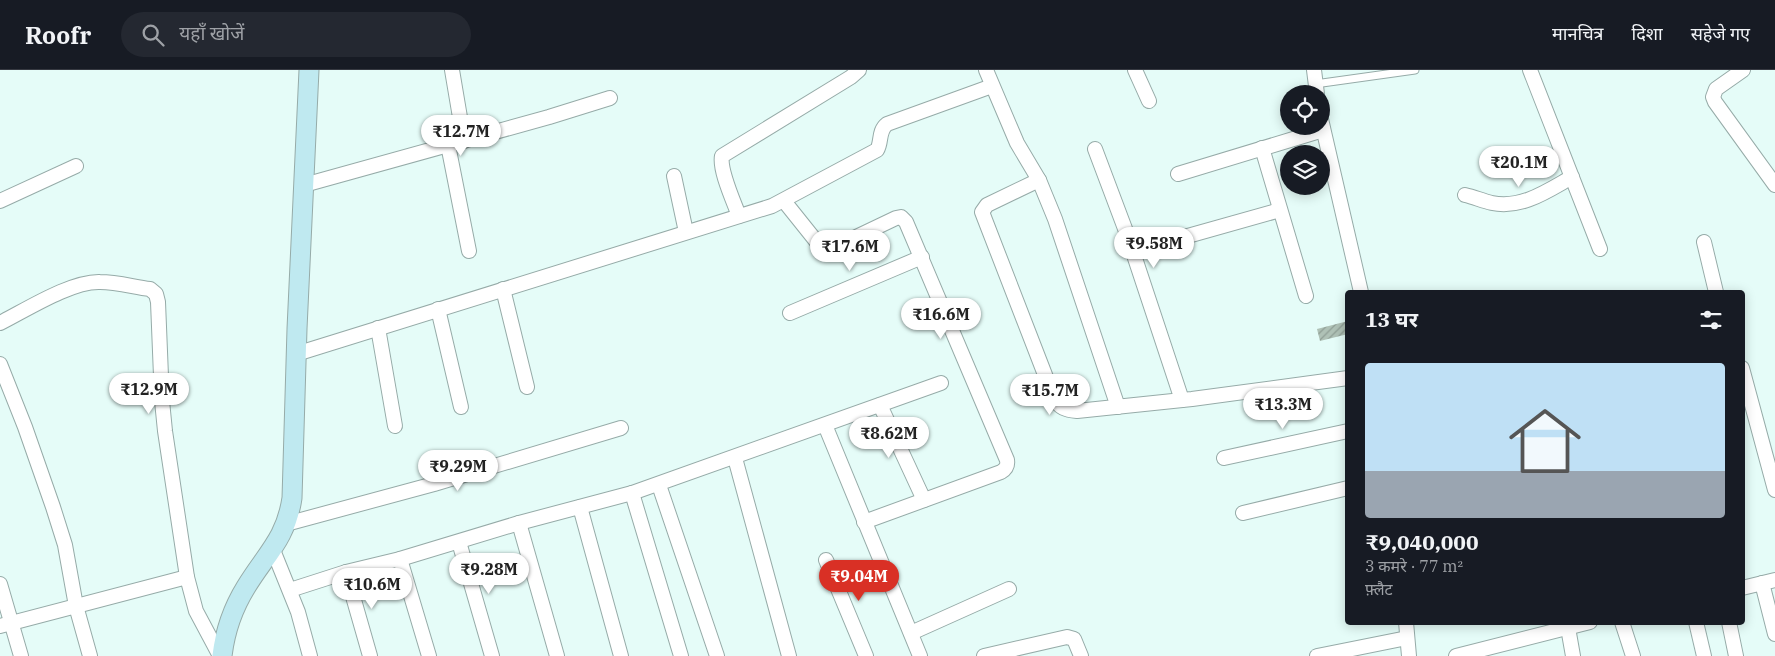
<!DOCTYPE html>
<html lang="hi">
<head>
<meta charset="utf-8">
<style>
	body { margin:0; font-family:"IBM Plex Serif","Noto Sans Devanagari",serif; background:#242831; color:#f1f3f6; height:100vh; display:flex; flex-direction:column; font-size:19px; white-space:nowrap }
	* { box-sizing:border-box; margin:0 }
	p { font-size:16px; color:#9ea1a6 }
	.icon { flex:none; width:28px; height:28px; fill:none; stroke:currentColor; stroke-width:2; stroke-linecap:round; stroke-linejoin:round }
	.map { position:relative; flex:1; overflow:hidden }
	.side { position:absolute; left:1345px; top:220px; width:400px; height:335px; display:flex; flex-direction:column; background:#171b24; border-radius:5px; box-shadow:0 2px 12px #0003 }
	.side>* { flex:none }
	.fabs { position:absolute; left:1280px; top:15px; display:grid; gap:10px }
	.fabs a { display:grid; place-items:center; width:50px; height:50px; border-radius:50%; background:#171b24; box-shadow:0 2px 12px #0003; font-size:25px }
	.price { position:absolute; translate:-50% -42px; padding:0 11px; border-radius:18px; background:#fff; color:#222; font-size:16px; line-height:32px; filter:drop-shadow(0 1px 2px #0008) }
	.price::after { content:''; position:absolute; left:50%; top:30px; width:15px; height:11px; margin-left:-8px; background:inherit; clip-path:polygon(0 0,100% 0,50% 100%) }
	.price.active { background:#d93025; color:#fff }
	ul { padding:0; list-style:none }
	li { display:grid; align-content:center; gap:10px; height:265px; padding:0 20px }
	li span { display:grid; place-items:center; height:155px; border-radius:5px; color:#555 }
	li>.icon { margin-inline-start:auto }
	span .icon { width:90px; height:90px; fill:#fffc; stroke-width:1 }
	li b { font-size:21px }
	h2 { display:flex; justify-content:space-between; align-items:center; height:60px; padding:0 20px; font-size:21px }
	header { display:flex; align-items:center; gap:30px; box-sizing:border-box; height:70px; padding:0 25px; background:#171b24; border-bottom:1px solid #363941 }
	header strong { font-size:24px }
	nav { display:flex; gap:28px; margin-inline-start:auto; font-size:18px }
	.search { width:350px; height:45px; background:#242831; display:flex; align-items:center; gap:12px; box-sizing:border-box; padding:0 18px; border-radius:28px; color:#9ea1a6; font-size:19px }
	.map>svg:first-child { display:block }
	.building { fill:url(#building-hatch) }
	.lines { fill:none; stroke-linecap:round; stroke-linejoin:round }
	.lane-casing { stroke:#96aba8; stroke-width:9 }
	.street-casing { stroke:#96aba8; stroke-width:16 }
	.secondary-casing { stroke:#96aba8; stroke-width:21 }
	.lane { stroke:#fff; stroke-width:7 }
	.street { stroke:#fff; stroke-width:14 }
	.secondary { stroke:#bfe9f0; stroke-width:19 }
</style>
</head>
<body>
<header>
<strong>Roofr</strong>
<div class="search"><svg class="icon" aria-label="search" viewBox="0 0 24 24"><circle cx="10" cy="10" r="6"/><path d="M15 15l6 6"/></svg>यहाँ खोजें</div>
<nav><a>मानचित्र</a><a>दिशा</a><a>सहेजे गए</a></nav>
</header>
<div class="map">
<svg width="1775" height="586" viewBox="0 0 1775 586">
	<defs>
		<pattern id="building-hatch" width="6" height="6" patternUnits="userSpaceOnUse" patternTransform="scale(1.25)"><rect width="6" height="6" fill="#afc1b6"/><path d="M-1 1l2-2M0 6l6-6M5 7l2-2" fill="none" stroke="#8f9e95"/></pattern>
	</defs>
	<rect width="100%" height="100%" fill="#e5fcf8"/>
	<!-- building -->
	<path class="building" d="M1348,251V264L1320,271L1317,259Z"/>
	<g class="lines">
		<defs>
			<path id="lane" d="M1315,14L1415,0"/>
			<g id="street">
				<path d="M452,0L464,71"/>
				<path d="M986,0L1017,73L1039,110L1055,149L1118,337"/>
				<path d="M1135,0L1149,31"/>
				<path d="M1314,0L1317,24"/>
				<path d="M1530,0L1600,179"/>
				<path d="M1743,0L1716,19L1713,27L1715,32L1775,115"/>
				<path d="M1321,49L1361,222"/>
				<path d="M448,75L469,181"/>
				<path d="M1262,78L1306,226"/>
				<path d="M1095,79L1127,164L1182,330"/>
				<path d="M1178,104L1323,60"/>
				<path d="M674,106L686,162"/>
				<path d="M1039,110L987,135L982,142L1054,328C1059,338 1066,340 1077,341L1192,329L1348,308"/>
				<path d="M304,115L549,47L610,28"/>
				<path d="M1465,125C1474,127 1483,131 1492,133C1522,139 1547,121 1572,107"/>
				<path d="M0,131L76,96"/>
				<path d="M784,131L824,181L831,179L896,148L901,147L906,152L1007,390C1008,396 1006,399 1001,402L864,452"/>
				<path d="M739,146C734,132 719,100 722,86L851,7L859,0"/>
				<path d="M1177,169L1280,140"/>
				<path d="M1704,172L1716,222"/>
				<path d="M503,219L527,317"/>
				<path d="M438,239L461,337"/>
				<path d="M790,243L922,187"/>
				<path d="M0,253C26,240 71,211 100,212C117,212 134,217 150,219L156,224L158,232L162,331L165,361L187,507L196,541L220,586"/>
				<path d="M378,258L395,356"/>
				<path d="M296,284L772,136L877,80C882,72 878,61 887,54L992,16"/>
				<path d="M0,294L25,357L53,437L65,475L76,536L90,586"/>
				<path d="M1742,298L1775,420"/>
				<path d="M880,335L924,430"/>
				<path d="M825,355L920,586"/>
				<path d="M735,388L789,586"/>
				<path d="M1224,388L1348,361"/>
				<path d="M659,415L717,586"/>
				<path d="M632,423L681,586"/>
				<path d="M580,437L621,586"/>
				<path d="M1243,443L1348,418"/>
				<path d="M519,453L557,586"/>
				<path d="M286,454L434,414L621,358"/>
				<path d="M459,472L492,586"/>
				<path d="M273,480L298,542L310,586"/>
				<path d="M400,489L429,586"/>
				<path d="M826,490L866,586"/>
				<path d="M346,502L370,586"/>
				<path d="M1762,513L1775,564"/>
				<path d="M0,514L21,586"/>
				<path d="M1742,518L1775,510"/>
				<path d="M290,520L346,502L400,489L519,453L632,423L941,313"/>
				<path d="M1406,552L1409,586"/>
				<path d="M1567,552L1573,586"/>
				<path d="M1622,552L1633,586"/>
				<path d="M1696,552L1704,586"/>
				<path d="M1729,552L1736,586"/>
				<path d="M0,556L187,507"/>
				<path d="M911,563L1009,519"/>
				<path d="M984,586L1067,567L1074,569L1081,586"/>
				<path d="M1317,586L1407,568"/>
				<path d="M1456,586L1590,552"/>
			</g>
			<path id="secondary" d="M222,586C225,561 233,538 246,517C266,484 286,469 292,428L297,259L309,0"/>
		</defs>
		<!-- lane casing -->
		<use href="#lane" class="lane-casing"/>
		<!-- street casing -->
		<use href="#street" class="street-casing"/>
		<!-- secondary casing -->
		<use href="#secondary" class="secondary-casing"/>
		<!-- lane -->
		<use href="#lane" class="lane"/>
		<!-- street -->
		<use href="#street" class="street"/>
		<!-- secondary -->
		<use href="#secondary" class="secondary"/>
	</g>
</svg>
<div class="fabs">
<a><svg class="icon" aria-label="locate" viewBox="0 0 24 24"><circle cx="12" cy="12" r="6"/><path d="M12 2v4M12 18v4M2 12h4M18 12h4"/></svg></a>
<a><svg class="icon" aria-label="layers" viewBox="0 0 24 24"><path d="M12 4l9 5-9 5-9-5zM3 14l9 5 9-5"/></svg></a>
</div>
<b class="price" style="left:461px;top:87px">₹12.7M</b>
<b class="price" style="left:1519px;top:118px">₹20.1M</b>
<b class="price" style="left:1154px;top:199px">₹9.58M</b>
<b class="price" style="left:850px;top:202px">₹17.6M</b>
<b class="price" style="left:941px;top:270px">₹16.6M</b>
<b class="price" style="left:149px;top:345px">₹12.9M</b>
<b class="price" style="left:1050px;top:346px">₹15.7M</b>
<b class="price" style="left:1283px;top:360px">₹13.3M</b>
<b class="price" style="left:889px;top:389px">₹8.62M</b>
<b class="price" style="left:458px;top:422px">₹9.29M</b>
<b class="price" style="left:489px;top:525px">₹9.28M</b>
<b class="price active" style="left:859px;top:532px">₹9.04M</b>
<b class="price" style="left:372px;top:540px">₹10.6M</b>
<section class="side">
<h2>13 घर<svg class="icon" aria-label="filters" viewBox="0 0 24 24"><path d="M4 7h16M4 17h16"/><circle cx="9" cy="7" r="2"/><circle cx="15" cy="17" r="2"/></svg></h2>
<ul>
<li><span style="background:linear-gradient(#bfe0f5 70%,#9aa5b1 0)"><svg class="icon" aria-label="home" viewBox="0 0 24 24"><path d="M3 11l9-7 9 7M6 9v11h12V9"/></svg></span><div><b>₹9,040,000</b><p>3 कमरे · 77 m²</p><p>फ़्लैट</p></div></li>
</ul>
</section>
</div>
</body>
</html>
